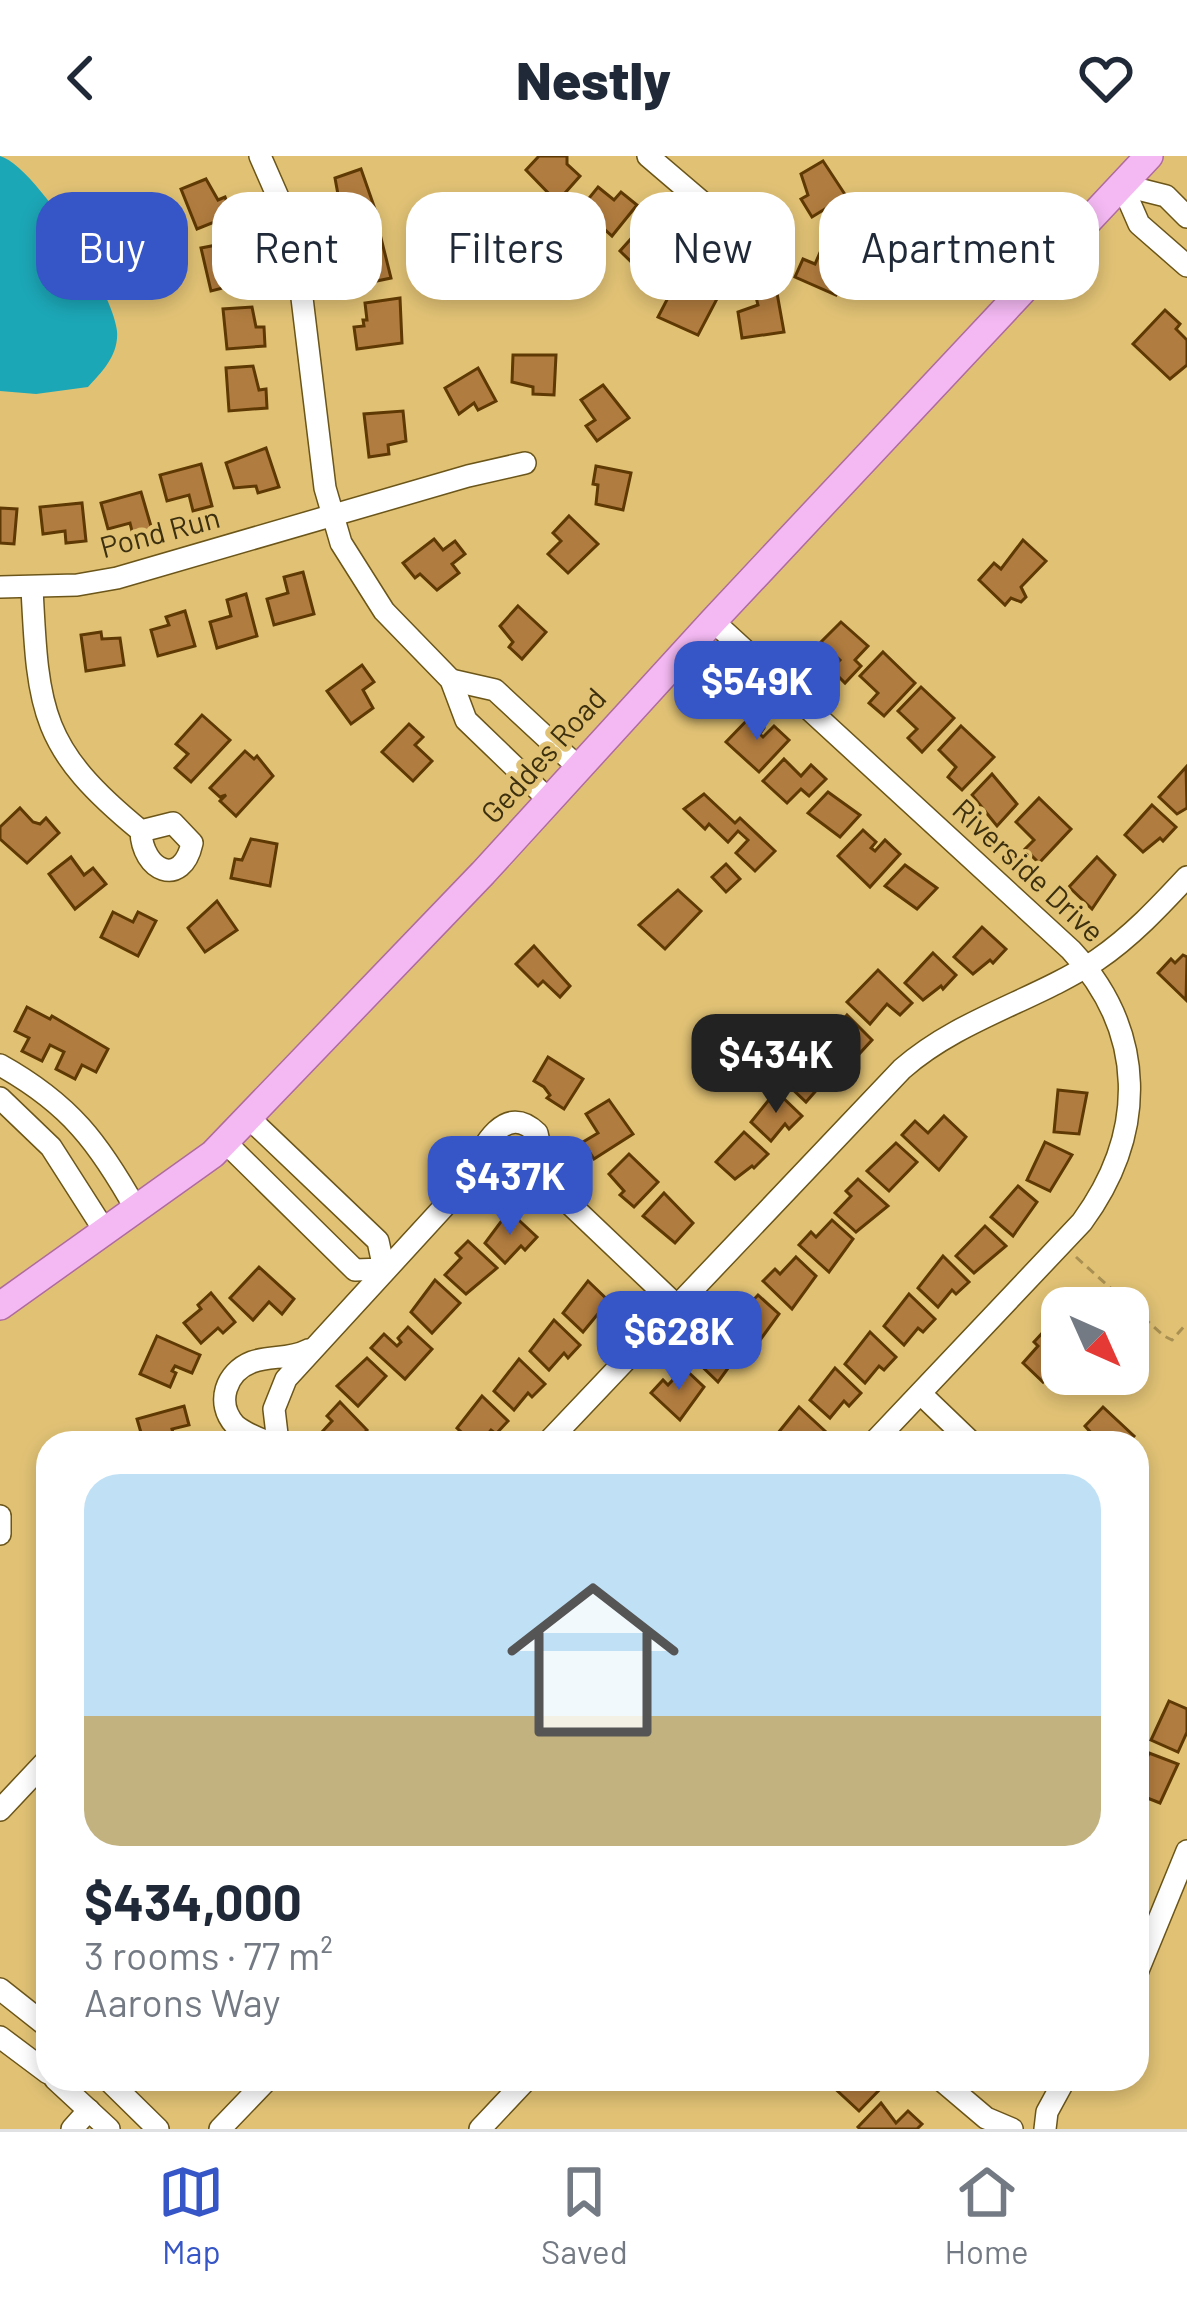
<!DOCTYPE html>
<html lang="en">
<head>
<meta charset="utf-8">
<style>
	body { margin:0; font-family:Barlow,sans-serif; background:#f2f2f3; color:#1f2937; height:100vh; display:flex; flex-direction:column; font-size:45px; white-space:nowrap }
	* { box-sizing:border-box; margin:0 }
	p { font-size:39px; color:#747a83 }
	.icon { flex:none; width:66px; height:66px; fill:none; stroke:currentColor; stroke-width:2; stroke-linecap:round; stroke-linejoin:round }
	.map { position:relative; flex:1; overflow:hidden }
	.drawer { position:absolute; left:36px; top:1275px; width:1113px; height:660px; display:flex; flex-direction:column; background:#fff; border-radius:36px; box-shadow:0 6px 18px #0003 }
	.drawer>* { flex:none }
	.top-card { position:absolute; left:36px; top:36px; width:1116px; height:108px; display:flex; gap:24px }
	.needle { width:78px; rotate:135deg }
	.buttons { position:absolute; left:1041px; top:1131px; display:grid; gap:24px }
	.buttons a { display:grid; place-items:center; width:108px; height:108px; border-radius:24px; background:#fff; box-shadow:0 6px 18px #0003; font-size:60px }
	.price { position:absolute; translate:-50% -102px; padding:0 27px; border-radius:24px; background:#3655c6; color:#fff; font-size:39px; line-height:78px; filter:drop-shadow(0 3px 6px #0008) }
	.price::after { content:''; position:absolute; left:50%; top:72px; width:36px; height:27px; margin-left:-18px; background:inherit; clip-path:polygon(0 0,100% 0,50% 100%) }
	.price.active { background:#222; color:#fff }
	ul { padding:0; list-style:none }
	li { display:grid; align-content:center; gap:24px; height:636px; padding:0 48px }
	li span { display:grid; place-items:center; height:372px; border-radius:36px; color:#555 }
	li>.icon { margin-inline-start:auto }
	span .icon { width:216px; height:216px; fill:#fffc; stroke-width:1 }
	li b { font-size:51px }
	.pill { padding:0 42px; border-radius:36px; background:#fff; box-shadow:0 6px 18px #0003; font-size:42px; line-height:108px }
	.pill.active { background:#3655c6; color:#fff }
	header { display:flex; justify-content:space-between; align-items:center; height:156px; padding:0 48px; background:#fff; font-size:54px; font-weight:800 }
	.menu { display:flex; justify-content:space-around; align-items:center; height:168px; border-top:3px solid #e0e1e3; background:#fff; font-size:33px; color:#747a83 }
	.menu a { display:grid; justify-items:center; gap:6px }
	.menu .active { color:#3655c6 }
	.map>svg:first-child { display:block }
	.water { fill:#1ca7b7 }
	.building { fill:#b17c3f; stroke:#5f3903; stroke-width:3 }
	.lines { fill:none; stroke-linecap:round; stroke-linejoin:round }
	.minor-casing { stroke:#6b5518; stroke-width:24 }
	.major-casing { stroke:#af6b9e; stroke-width:30 }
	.path { stroke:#a99052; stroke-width:3; stroke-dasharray:9 6; stroke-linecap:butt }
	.minor { stroke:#fff; stroke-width:21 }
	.major { stroke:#f4b9f3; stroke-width:27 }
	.labels { text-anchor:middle; stroke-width:10; stroke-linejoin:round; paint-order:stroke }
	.street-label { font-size:30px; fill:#3d300f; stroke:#e1c275 }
</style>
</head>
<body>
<header><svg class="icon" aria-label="back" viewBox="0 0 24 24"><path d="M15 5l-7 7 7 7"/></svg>Nestly<svg class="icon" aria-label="heart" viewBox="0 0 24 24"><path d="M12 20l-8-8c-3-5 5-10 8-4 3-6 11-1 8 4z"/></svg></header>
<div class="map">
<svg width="1187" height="1973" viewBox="0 0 1187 1973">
	<rect width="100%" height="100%" fill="#e1c275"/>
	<!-- water -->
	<path class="water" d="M0,0C37,11 113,136 117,175C119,199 102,216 88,231L36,238L0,235Z"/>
	<!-- building -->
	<g class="building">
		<path d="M539,0H567V8L580,20L557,46L526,14Z"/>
		<path d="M823,5L846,40L812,61L801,43L808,39L801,18Z"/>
		<path d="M361,13L375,53L338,66L332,46L339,44L335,22Z"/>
		<path d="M206,23L218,44L225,41L232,59L197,73L181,33Z"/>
		<path d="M598,31L614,44L621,36L637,49L612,80L581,52Z"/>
		<path d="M638,75L654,90L661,82L676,96L650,124L620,95Z"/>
		<path d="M381,82L391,122L353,130L349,111L357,109V87Z"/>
		<path d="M825,85L857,99L836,139L795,121L803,103L815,108Z"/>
		<path d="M227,87L236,109L243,108L247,126L211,135L201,92Z"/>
		<path d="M700,129L719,139L698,179L658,161L674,130L696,138Z"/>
		<path d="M777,137L784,176L742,182L738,156L758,149L756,141Z"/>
		<path d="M400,142L402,187L357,193L354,171L364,170L363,164H367L365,147Z"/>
		<path d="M252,151L256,171H264L265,190L227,193L223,153Z"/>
		<path d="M1165,154L1180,168L1176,173L1187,184V209L1170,223L1133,188Z"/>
		<path d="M513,199H556L554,239L533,238V231L512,226Z"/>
		<path d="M253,210L259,234L266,233L267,252L229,255L226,212Z"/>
		<path d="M478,212L496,245L478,254L474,247L459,258L445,232Z"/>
		<path d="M603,229L629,262L597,285L586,270L595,264L581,244Z"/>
		<path d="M403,255L406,285L388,289L389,298L369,301L364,258Z"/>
		<path d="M266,292L279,331L258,337L256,330L234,332L226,307Z"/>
		<path d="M201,308L212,350L193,355L189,339L167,345L160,319Z"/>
		<path d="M596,310L631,317L623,354L596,348L598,329L593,328Z"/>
		<path d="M141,336L153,377L134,383L130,367L108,373L101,347Z"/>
		<path d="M82,347L86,385L66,387L65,375L43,378L40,351Z"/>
		<path d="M0,352L17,353L14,388L0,387Z"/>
		<path d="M569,360L598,388L568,417L548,398L561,385L553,377Z"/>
		<path d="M434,383L443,394L455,385L465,398L452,408L459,417L437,434L420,418L415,422L403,407Z"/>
		<path d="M1023,384L1046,405L1021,431L1026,441L1021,446L1011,442L1005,449L979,424L994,407L1001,413Z"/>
		<path d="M303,416L314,458L274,469L267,443L288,437L284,421Z"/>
		<path d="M246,438L257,480L217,492L210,466L231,460L227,444Z"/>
		<path d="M518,450L546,476L522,503L509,491L513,486L500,470Z"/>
		<path d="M185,455L195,490L158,500L151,474L169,469L166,461Z"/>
		<path d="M841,466L868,490L855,504L861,510L845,527L831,513L840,504L821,486Z"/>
		<path d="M101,476L102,483L120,482L124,509L86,515L81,479Z"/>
		<path d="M883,496L915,527L884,560L869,547L878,537L860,520Z"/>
		<path d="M362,509L374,526L363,534L373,552L351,568L327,535Z"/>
		<path d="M921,531L954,562L922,596L908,582L917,573L898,555Z"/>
		<path d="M202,559L230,584L191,626L175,612L188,598L176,588Z"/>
		<path d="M751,560L764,572L760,578L763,581L774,570L789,584L759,616L726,586Z"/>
		<path d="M409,568L423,581L415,589L432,605L413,625L382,596Z"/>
		<path d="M961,570L994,601L962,634L948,621L956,611L939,594Z"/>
		<path d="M245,595L254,603L257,600L273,620L236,660L220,645L226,639L220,641L210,632Z"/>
		<path d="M784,603L801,620L811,609L826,623L809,640L801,633L787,647L763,625Z"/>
		<path d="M1186,611L1187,652L1177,658L1159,641Z"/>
		<path d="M992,618L1017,648L997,670L972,639Z"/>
		<path d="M828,636L860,659L840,681L808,657Z"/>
		<path d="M704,638L735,667L740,662L775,695L755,715L736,697L748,684L738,675L728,686L709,668L705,673L684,653Z"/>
		<path d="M1039,642L1071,673L1039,707L1025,693L1034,684L1016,666Z"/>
		<path d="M1152,649L1176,671L1163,685L1160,682L1143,696L1125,679Z"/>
		<path d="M20,652L33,666L40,668L46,662L59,677L27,707L0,683V671Z"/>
		<path d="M863,674L876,686L871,692L875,695L885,684L900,698L870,731L838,700Z"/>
		<path d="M251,683L277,688L270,730L231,722L235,703L242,704Z"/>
		<path d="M71,701L84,719L93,712L106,728L75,753L49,718Z"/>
		<path d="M1097,701L1115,719L1092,753L1069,731Z"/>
		<path d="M726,708L740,723L726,736L712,721Z"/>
		<path d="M905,709L937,732L917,753L885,730Z"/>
		<path d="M678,734L701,755L665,793L639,769Z"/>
		<path d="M217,745L237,774L205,796L188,772Z"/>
		<path d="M113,756L133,766L138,756L156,765L138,800L101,781Z"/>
		<path d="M982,771L1006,793L993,807L990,804L973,818L954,801Z"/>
		<path d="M534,790L570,830L560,841L543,825L538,830L516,808Z"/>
		<path d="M933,797L956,819L943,833L941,830L923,844L905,827Z"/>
		<path d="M1183,799L1187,801L1186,844L1158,817L1171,803L1175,807Z"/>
		<path d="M878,814L912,847L900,859L887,848L870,868L847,846Z"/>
		<path d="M27,851L50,863L52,860L108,893L96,916L82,909L75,923L56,913L64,896L50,889L42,905L22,895L29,882L15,875Z"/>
		<path d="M847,859L872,884L860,897L855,892L841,910L821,890Z"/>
		<path d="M811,895L837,921L825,933L821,929L806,946L786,927Z"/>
		<path d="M548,901L583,923L564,953L547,942L550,939L544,931L534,925Z"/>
		<path d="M1058,934L1087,937L1079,978L1054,976Z"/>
		<path d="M776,935L802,960L789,973L785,968L771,985L751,966Z"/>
		<path d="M609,944L633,978L594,1003L583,986L598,977L586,958Z"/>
		<path d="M944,960L966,981L939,1014L902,979L915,965L928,977Z"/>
		<path d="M744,976L768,998L754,1012L752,1010L735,1023L716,1006Z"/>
		<path d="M1045,986L1072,999L1050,1035L1027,1024Z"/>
		<path d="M896,987L917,1006L889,1035L867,1015Z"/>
		<path d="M629,998L658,1026L634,1051L620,1039L624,1035L609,1018Z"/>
		<path d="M858,1023L888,1050L856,1076L835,1057L851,1040L846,1035Z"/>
		<path d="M1018,1030L1037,1046L1013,1080L991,1061Z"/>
		<path d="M664,1037L693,1067L675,1087L643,1060Z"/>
		<path d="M509,1055L537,1081L525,1094L521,1090L505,1107L485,1087Z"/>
		<path d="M832,1064L853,1083L829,1116L799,1089L811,1076L816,1081Z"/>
		<path d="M985,1070L1006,1090L974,1117L956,1100Z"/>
		<path d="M468,1085L497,1112L466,1138L445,1119L461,1102L456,1097Z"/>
		<path d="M943,1100L969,1126L956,1138L952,1134L938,1151L918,1132Z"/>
		<path d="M796,1101L816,1120L792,1153L763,1125L775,1113L780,1118Z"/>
		<path d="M259,1111L294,1143L282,1158L269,1146L253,1164L230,1142Z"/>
		<path d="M435,1124L460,1147L432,1177L411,1156Z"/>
		<path d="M588,1125L614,1150L601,1163L597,1159L583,1176L563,1157Z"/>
		<path d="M211,1137L235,1166L223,1177L218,1172L201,1187L184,1167L201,1153L198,1149Z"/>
		<path d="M909,1138L935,1163L923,1176L918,1172L904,1189L884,1170Z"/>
		<path d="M758,1139L779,1158L755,1191L726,1163L738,1151L743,1155Z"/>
		<path d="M554,1164L580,1189L568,1202L564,1197L549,1214L530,1195Z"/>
		<path d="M408,1171L432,1193L405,1223L371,1192L384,1178L397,1190L401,1186L398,1182Z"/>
		<path d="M1046,1173L1062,1188V1212L1059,1209L1043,1226L1023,1207L1038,1190L1034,1186Z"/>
		<path d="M722,1174L742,1193L718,1226L689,1198L700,1186L706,1190Z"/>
		<path d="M870,1176L896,1201L884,1214L879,1210L865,1227L845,1208Z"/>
		<path d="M157,1180L200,1199L192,1217L175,1210L172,1215L176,1217L170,1231L140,1218Z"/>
		<path d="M367,1202L386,1220L358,1250L337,1230Z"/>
		<path d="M519,1203L545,1228L532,1241L528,1237L514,1254L494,1235Z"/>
		<path d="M684,1212L704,1231L680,1264L651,1237L663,1224L668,1229Z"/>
		<path d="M835,1212L861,1237L849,1250L844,1245L830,1262L810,1244Z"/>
		<path d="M482,1240L508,1265L496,1278L491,1274L480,1287H473L457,1272Z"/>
		<path d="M340,1246L367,1274L355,1287H333L322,1276L332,1265L327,1260Z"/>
		<path d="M184,1250L189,1269L172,1273L176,1287H144L137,1263Z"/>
		<path d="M799,1251L825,1275L814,1287H779L774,1282Z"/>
		<path d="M1103,1251L1134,1280L1127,1287H1100L1085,1270Z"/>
		<path d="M1169,1545L1187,1553V1576L1178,1596L1151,1584Z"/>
		<path d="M1149,1597L1178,1608L1160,1647L1137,1638V1627Z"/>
		<path d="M835,1923H875L883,1930L859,1955L830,1928Z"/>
		<path d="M881,1947L896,1967L908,1955L922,1968L917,1973H860L858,1971Z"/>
	</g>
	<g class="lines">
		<defs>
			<g id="minor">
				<path d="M260,0L278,41L298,109L325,332L341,387L384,455L451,524L466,564L549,644"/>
				<path d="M648,0L737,76"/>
				<path d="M1122,29L1139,68L1187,110"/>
				<path d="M1122,29L1166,40L1187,61"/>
				<path d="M0,431L77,429L117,422L468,320L525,307"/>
				<path d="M32,432C38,557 41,593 141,675C142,715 182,733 192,687L173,667L141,675"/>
				<path d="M713,465L1071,794C1147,876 1147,977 1082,1066L873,1287"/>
				<path d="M451,524L495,534L578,611"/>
				<path d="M0,909C70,948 99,987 137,1055"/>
				<path d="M0,942L51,991L106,1077"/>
				<path d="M225,986L355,1114L384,1113L378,1085L248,961"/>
				<path d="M464,1028C477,1004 501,941 537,977L547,1022"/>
				<path d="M922,1239L972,1287"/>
				<path d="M270,1287C258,1282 245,1278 235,1269C215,1247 226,1216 252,1206C271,1199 289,1204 308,1194"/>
				<path d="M278,1287L274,1253L286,1223L463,1030L492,1010L522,1006L547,1022L555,1034L676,1149"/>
				<path d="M547,1287L902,913C959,863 1034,845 1097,804C1131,781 1160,750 1187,721"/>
				<path d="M0,1360V1378"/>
				<path d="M0,1654L48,1603"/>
				<path d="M1137,1817L1187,1695"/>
				<path d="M0,1833L48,1871"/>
				<path d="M0,1881L48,1917"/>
				<path d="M55,1923L109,1973"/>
				<path d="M107,1923L158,1973"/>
				<path d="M940,1923L986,1962L1012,1973"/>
				<path d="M72,1973L89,1954"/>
				<path d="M220,1973L268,1923"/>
				<path d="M480,1973L527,1923"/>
				<path d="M1045,1973L1047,1956L1065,1923"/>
			</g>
			<path id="major" d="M0,1150L213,998L483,717L713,465L1149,0"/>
		</defs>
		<!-- minor casing -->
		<use href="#minor" class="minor-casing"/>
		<!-- major casing -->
		<use href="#major" class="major-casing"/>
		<!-- path -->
		<path class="path" d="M1076,1101L1164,1180L1172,1184L1187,1167"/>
		<!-- minor -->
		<use href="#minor" class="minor"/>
		<!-- major -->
		<use href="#major" class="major"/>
	</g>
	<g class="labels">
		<!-- street labels -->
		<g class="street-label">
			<text transform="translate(160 377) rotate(-15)" y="10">Pond Run</text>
			<text transform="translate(544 600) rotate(-48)" y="10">Geddes Road</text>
			<text transform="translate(1028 715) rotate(43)" y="10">Riverside Drive</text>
		</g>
	</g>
</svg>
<div class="buttons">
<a><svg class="needle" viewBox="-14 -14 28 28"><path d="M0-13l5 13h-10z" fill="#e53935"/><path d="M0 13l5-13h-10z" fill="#747a83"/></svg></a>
</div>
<b class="price" style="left:757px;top:587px">$549K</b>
<b class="price active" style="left:776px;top:960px">$434K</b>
<b class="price" style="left:510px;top:1082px">$437K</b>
<b class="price" style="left:679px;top:1237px">$628K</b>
<div class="top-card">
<a class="pill active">Buy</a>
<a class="pill">Rent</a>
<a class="pill">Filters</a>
<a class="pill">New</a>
<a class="pill">Apartment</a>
</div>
<section class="drawer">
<ul>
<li><span style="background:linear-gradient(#bfe0f5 65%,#c2b280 0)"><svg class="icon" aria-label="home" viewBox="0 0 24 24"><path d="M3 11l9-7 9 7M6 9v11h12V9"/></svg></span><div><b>$434,000</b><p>3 rooms · 77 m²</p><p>Aarons Way</p></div></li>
</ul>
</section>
</div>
<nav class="menu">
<a class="active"><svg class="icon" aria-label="map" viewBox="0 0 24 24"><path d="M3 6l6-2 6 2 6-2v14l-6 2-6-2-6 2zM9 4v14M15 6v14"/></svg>Map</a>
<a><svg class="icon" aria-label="saved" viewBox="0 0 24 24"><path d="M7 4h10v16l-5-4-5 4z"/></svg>Saved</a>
<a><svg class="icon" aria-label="home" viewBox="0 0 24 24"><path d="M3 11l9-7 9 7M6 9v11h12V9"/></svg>Home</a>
</nav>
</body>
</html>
